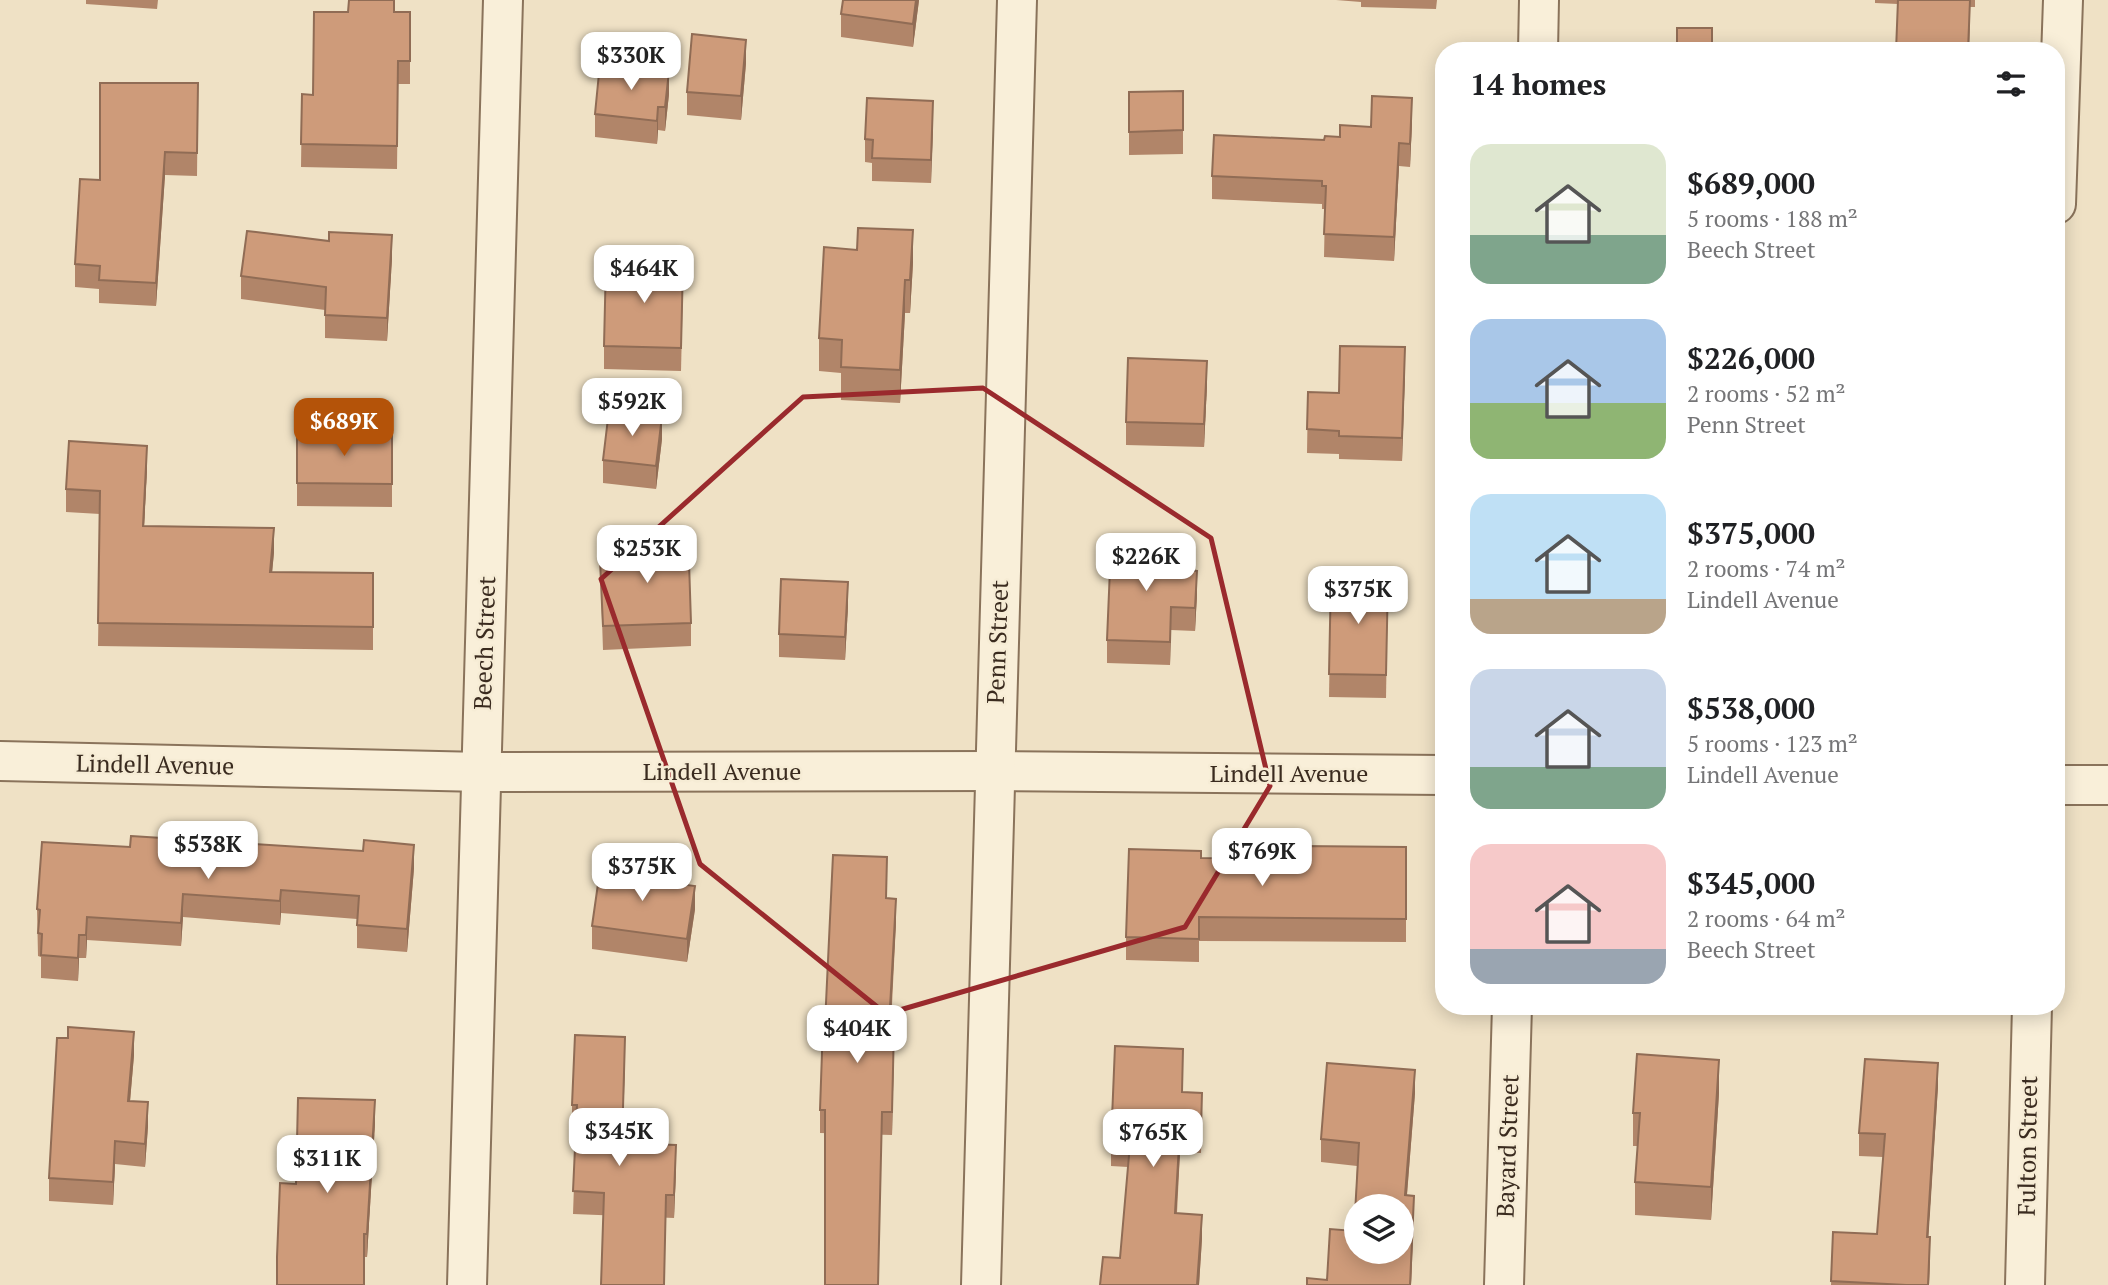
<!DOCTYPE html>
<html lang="en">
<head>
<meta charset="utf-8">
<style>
	body { margin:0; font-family:"PT Serif",serif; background:#f6f6f6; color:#202124; height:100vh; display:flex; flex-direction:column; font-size:26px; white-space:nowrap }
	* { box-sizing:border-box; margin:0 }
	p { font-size:23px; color:#757577 }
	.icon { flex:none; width:38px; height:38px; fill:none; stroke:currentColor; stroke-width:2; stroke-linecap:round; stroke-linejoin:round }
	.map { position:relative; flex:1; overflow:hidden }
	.details { position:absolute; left:1435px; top:42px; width:630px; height:973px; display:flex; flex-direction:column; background:#fff; border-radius:28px; box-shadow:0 4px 18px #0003 }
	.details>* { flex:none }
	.controls { position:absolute; left:1344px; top:1194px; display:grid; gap:14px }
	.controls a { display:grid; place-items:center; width:70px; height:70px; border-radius:50%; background:#fff; box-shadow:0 4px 18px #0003; font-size:35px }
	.price { position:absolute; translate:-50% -60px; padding:0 16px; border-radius:14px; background:#fff; color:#222; font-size:23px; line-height:46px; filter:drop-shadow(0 2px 4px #0008) }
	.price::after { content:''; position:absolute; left:50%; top:42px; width:21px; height:16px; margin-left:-10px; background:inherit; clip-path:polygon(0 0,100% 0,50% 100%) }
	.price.selected { background:#b45309; color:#fff }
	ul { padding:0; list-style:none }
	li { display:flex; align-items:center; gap:21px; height:175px; padding:0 35px }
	li span { display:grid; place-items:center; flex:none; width:196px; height:140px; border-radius:21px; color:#555 }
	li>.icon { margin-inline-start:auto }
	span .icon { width:84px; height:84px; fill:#fffc; stroke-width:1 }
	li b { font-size:30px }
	h2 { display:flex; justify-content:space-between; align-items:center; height:84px; padding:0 35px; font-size:30px }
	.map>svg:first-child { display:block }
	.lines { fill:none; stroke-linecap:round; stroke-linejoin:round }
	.street-casing { stroke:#8a735b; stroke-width:42 }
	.street { stroke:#f9efd9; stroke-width:38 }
	.wall { fill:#b18569 }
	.shaded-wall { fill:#906c55 }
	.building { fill:#ce9b7a; stroke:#906c55; stroke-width:2; fill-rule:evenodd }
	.marked { fill:none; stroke:#9a2a2d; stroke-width:5; stroke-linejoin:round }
	.labels { text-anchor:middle; stroke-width:5; stroke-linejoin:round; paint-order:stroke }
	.street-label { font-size:24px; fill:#3a2b1f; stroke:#f6ecd5 }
</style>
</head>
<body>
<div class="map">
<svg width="2108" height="1285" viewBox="0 0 2108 1285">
	<rect width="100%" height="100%" fill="#efe1c5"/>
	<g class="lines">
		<defs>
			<g id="street">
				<path d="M1538,51L1539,0"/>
				<path d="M2056,204L2063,0"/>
				<path d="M0,761L482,772L994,771L1444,775"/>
				<path d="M2056,785H2108"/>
				<path d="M467,1285L503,0"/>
				<path d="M981,1285L1017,0"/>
				<path d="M1504,1285L1512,1006"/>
				<path d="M2025,1285L2032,1006"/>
			</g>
		</defs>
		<!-- street casing -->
		<use href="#street" class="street-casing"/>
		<!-- street -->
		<use href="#street" class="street"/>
	</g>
	<!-- wall -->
	<g class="wall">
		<path d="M86,0H158L157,9L86,4Z"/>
		<path d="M919,0L913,47L841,37V14Z"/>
		<path d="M1336,0H1437L1436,9L1361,7V2Z"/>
		<path d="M1875,0H1975V7H1970L1969,51H1896L1898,4L1875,3Z"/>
		<path d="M395,12H410V84H398L397,169L301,167L302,94L313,95Z"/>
		<path d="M746,63L741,120L687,115V92Z"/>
		<path d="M198,83L197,176L165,175L156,306L99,303V289L75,287V264L100,180Z"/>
		<path d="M1183,91V154L1129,155V92Z"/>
		<path d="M669,94L665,131L658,130L657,144L595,137V114Z"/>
		<path d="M1412,121L1410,167L1399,166L1394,261L1324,257L1325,209H1322V204L1212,199V176L1371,127Z"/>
		<path d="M933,124L931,183L872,181V163L865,162V139Z"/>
		<path d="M392,258L387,341L325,338V310L241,299V276Z"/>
		<path d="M913,263L910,313H905L900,403L841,400V373L819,371V338Z"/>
		<path d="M683,286L681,371L604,369V346Z"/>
		<path d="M1405,371L1402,461L1339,459V454L1307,453L1308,392L1339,393Z"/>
		<path d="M1207,384L1204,447L1126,445V422Z"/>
		<path d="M297,432L392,434V507L297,506Z"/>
		<path d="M662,439L656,489L603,483V460Z"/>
		<path d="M147,469L144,526L274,552L272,572L373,573V650L98,646L100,514L66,512V489Z"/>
		<path d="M623,542L691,623V646L603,650L600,560L623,559Z"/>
		<path d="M1173,569L1197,594L1195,631L1171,630L1170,665L1107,663V640Z"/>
		<path d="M1331,576L1388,577L1386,698L1329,697Z"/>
		<path d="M848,606L845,660L779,657V634Z"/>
		<path d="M1406,847V942L1199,941V962L1126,960V937L1201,858L1301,859Z"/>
		<path d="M414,868L407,952L357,948V919L281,913L280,925L183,917L181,946L87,940L86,958H79L78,981L41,978V957L38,956L37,909Z"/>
		<path d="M887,880V898L896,922L891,1026L894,1049L892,1135L820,1133V1110L825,1024Z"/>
		<path d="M657,881L695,909L687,962L592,949V926Z"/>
		<path d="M68,1038L134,1055L130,1101L148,1126L145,1167L115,1164L113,1205L49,1201V1178Z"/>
		<path d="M625,1060L622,1143L676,1169L674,1218L573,1214L576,1128H572V1105Z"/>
		<path d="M1183,1072V1092L1202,1116L1201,1153L1180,1152L1177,1213L1202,1238L1199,1285H1100L1120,1258L1128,1167L1111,1166V1143Z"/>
		<path d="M1938,1086L1928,1237L1930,1260L1929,1285H1831L1833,1232L1877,1234L1883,1157L1859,1156V1133Z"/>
		<path d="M1415,1093L1407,1195L1414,1219L1411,1285H1307L1327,1280L1354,1231L1357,1166L1321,1162V1139Z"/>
		<path d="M1719,1093L1711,1220L1635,1215V1182L1638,1146H1633V1113Z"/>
		<path d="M375,1123L367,1257H364L296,1184Z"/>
	</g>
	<!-- shaded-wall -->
	<g class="shaded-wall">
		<path d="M916,0H919L913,47V24Z"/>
		<path d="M1970,0L1969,51H1968Z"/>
		<path d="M746,40V63L741,120V96Z"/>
		<path d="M669,71V94L665,131V107Z"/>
		<path d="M1412,98V121L1410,167V144Z"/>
		<path d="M933,101V124L931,183V160Z"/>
		<path d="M658,107V130L657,144V121Z"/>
		<path d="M1399,143V166L1394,261V237Z"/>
		<path d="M165,152V175L156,306V283Z"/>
		<path d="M913,230V263L910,313V280Z"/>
		<path d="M392,235V258L387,341V318Z"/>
		<path d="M905,280V313L900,403V370Z"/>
		<path d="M1405,347V371L1402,461V438Z"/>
		<path d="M1207,361V384L1204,447V424Z"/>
		<path d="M662,416V439L656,489V466Z"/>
		<path d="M147,446V469L143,549V526Z"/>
		<path d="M274,528V552L270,595V572Z"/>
		<path d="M1197,571V594L1195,631V608Z"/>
		<path d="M848,582V606L845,660V637Z"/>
		<path d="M1171,607V630L1170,665V642Z"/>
		<path d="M414,845V868L407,952V929Z"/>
		<path d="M695,886V909L687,962V939Z"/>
		<path d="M281,890V913L280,925V901Z"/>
		<path d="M183,894V917L181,946V923Z"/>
		<path d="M896,899V922L889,1049V1026Z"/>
		<path d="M87,917V940L86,958V935Z"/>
		<path d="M79,935V958L78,981V958Z"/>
		<path d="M894,1026V1049L892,1135V1112Z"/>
		<path d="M134,1032V1055L128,1124V1101Z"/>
		<path d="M625,1037V1060L622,1166V1143Z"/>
		<path d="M1719,1060V1093L1711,1220V1187Z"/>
		<path d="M1938,1063V1086L1927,1260V1237Z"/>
		<path d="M1415,1070V1093L1405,1218V1195Z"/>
		<path d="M375,1100V1123L367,1257V1234Z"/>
		<path d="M148,1102V1126L145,1167V1144Z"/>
		<path d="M1180,1129V1152L1175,1236V1213Z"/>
		<path d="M115,1141V1164L113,1205V1182Z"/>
		<path d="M676,1145V1169L674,1218V1195Z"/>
		<path d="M1414,1196L1411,1285H1410Z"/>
		<path d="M1202,1215V1238L1199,1285H1197Z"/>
		<path d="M1930,1237L1929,1285H1928Z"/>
	</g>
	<!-- building -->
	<g class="building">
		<path d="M349,0H394V12H410V61H398L397,146L301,144L302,94L313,95L314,12H348Z"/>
		<path d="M843,0H916L913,24L841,14Z"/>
		<path d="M1898,0H1970L1968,51H1896Z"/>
		<path d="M1677,28H1712V50L1752,51H1651H1677Z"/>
		<path d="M692,34L746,40L741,96L687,92Z"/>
		<path d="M600,63L669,71L665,107H658L657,121L595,114Z"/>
		<path d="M100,83H198L197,153L165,152L156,283L99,280L100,266L75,264L80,179L100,180Z"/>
		<path d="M1183,91V130L1129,132V92Z"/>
		<path d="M1372,96L1412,98L1410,144L1399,143L1394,237L1324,234L1326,186H1322V181L1212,176L1214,135L1324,140L1325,136L1340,137V125L1371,127Z"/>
		<path d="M867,98L933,101L931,160L872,158L873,140L865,139Z"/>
		<path d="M858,228L913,230L910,280H905L900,370L841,367L842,340L819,338L824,247L857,250Z"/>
		<path d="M247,231L329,241V232L392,235L387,318L325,315L326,287L241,276Z"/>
		<path d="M606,261L683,263L681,348L604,346Z"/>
		<path d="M1340,346L1405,347L1402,438L1339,436V431L1307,429L1308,392L1339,393Z"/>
		<path d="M1128,358L1207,361L1204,424L1126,422Z"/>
		<path d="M609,410L662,416L656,466L603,460Z"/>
		<path d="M297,432L392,434V484L297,483Z"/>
		<path d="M69,441L147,446L143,526L274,528L270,572L373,573V627L98,623L100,491L66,489Z"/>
		<path d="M685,540L686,562H689L691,623L603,626L600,560L624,559L623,542Z"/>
		<path d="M1111,545L1173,548L1172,569L1197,571L1195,608L1171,607L1170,642L1107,640Z"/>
		<path d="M1331,576L1388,577L1386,675L1329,674Z"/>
		<path d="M781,579L848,582L845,637L779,634Z"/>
		<path d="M131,836L363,851L364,840L414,845L407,929L357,925L359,896L281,890L280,901L183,894L181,923L87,917L86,935H79L78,958L41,955L42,934L38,933L40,910L37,909L42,842L130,847Z"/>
		<path d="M1301,846L1406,847V919L1199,917V939L1126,937L1129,849L1201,851V858L1301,859Z"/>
		<path d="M833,855L887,857L886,898L896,899L889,1026H894L892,1112H882L878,1285H825V1110H820L823,1024H825Z"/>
		<path d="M601,863L657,872L656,881L695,886L687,939L592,926Z"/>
		<path d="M68,1027L134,1032L128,1101L148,1102L145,1144L115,1141L113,1182L49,1178L57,1038H68Z"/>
		<path d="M575,1035L625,1037L622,1143L676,1145L674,1195H666L664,1285H601L604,1193L573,1191L577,1105H572Z"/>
		<path d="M1115,1046L1183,1049L1182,1092L1202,1093L1201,1130L1180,1129L1175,1213L1202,1215L1197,1285H1100L1103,1257L1120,1258L1130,1144L1111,1143Z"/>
		<path d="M1637,1054L1719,1060L1711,1187L1635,1182L1640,1113H1633Z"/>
		<path d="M1865,1059L1938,1063L1927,1237H1930L1928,1285H1906L1831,1281L1833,1232L1877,1234L1885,1134L1859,1133Z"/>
		<path d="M1327,1063L1415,1070L1405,1195L1414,1196L1410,1285H1307V1278L1327,1280L1330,1229L1354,1231L1359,1143L1321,1139ZM1356,1206H1402V1251H1356Z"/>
		<path d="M298,1098L375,1100L367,1234H364V1285H277V1257L280,1183L296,1184Z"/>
	</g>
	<!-- marked area -->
	<path class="marked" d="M983,388L1211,538L1270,786L1185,927L886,1014L700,864L601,579L803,397Z"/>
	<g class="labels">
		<!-- street labels -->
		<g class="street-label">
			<text transform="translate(998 642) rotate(-88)" y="8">Penn Street</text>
			<text transform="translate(485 643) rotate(-88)" y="8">Beech Street</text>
			<text transform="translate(155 765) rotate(1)" y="8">Lindell Avenue</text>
			<text x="722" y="780">Lindell Avenue</text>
			<text x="1289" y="782">Lindell Avenue</text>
			<text transform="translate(1508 1146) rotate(-88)" y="8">Bayard Street</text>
			<text transform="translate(2028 1146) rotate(-89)" y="8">Fulton Street</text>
		</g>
	</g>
</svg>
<div class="controls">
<a><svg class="icon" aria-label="layers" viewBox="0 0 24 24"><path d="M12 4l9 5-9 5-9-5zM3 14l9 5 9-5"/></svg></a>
</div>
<b class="price" style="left:631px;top:92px">$330K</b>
<b class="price" style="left:644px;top:305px">$464K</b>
<b class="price" style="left:632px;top:438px">$592K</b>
<b class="price selected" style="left:344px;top:458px">$689K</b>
<b class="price" style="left:647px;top:585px">$253K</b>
<b class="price" style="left:1146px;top:593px">$226K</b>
<b class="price" style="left:1358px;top:626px">$375K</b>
<b class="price" style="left:208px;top:881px">$538K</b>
<b class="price" style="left:1262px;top:888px">$769K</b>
<b class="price" style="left:642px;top:903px">$375K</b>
<b class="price" style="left:857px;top:1065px">$404K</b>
<b class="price" style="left:619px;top:1168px">$345K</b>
<b class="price" style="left:1153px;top:1169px">$765K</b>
<b class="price" style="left:327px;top:1195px">$311K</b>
<section class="details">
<h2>14 homes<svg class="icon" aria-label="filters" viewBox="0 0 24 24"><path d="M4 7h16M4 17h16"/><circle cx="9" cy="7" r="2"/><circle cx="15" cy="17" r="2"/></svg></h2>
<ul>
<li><span style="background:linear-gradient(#dfe7d0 65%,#7fa58c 0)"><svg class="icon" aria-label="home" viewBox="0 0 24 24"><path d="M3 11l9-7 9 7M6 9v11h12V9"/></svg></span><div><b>$689,000</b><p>5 rooms · 188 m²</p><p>Beech Street</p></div></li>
<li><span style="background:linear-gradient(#a9c7e8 60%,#8fb573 0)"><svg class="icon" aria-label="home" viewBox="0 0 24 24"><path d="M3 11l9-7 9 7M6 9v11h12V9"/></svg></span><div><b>$226,000</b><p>2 rooms · 52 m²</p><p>Penn Street</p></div></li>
<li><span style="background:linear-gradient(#bfe0f5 75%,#b9a48a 0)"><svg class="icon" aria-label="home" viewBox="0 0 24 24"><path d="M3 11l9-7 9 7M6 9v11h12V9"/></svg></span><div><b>$375,000</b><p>2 rooms · 74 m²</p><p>Lindell Avenue</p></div></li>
<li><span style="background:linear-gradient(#c9d6e8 70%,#7fa58c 0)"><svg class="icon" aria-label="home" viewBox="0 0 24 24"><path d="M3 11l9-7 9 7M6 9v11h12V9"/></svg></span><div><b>$538,000</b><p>5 rooms · 123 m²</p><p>Lindell Avenue</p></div></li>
<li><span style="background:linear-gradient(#f6c9c9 75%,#9aa5b1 0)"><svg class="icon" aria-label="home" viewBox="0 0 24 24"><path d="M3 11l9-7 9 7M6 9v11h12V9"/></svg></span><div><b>$345,000</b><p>2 rooms · 64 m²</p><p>Beech Street</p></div></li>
</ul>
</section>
</div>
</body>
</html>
